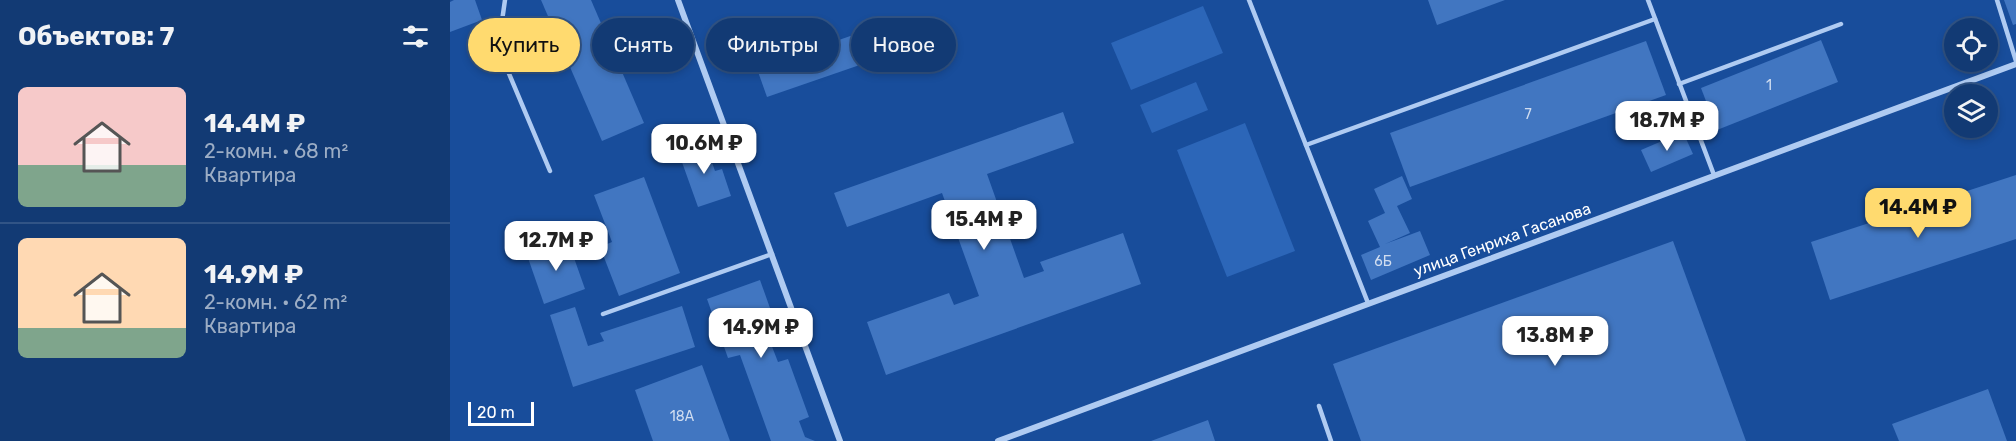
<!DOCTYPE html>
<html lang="ru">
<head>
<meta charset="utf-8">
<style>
	body { margin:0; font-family:Rubik,sans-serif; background:#1f457c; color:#f1f3f6; height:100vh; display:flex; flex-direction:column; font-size:22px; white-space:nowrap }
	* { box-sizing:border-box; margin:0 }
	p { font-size:20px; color:#9cadc5 }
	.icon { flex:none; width:33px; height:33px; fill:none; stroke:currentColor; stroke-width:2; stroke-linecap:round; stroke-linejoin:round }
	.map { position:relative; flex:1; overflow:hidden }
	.panel { display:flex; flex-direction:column; background:#123a74; width:450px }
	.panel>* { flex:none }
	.guide { position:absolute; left:18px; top:18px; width:570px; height:54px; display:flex; gap:12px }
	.fabs { position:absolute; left:1494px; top:18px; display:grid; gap:12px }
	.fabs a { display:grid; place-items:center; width:54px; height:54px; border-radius:50%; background:#123a74; box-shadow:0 3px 9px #0003,0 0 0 2px #315486; font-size:30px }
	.scale { position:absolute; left:18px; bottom:15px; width:66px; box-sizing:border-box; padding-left:6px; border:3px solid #fff; border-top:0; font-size:16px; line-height:21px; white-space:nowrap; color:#fff; -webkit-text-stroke:4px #184d9b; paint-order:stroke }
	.price { position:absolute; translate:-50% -51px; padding:0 14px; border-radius:12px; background:#fff; color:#222; font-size:20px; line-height:39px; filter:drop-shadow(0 2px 3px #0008) }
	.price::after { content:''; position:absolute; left:50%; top:36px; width:18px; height:14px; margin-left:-9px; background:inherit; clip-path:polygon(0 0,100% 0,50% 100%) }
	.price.selected { background:#ffda6f; color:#111 }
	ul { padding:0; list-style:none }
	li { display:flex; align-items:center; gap:18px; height:150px; padding:0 18px }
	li+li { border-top:2px solid #315486 }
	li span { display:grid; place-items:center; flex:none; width:168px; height:120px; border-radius:9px; color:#555 }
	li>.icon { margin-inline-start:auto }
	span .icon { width:72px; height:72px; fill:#fffc; stroke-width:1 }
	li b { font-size:26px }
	h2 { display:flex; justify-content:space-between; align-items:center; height:72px; padding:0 18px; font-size:26px }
	.tag { padding:0 21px; border-radius:27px; background:#123a74; box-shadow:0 3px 9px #0003,0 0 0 2px #315486; font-size:21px; line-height:54px }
	.tag.selected { background:#ffda6f; color:#111 }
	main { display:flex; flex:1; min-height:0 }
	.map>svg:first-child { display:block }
	.green { fill:#2c66b8 }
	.building { fill:#4176c1 }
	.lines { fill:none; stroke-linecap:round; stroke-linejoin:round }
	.service { stroke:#afcbf2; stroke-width:4.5 }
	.minor { stroke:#afcbf2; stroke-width:6 }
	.labels { text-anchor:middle; stroke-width:4.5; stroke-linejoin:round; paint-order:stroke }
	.number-label { font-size:14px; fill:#d0ddf0 }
	.street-label { font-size:16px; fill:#fff; stroke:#184d9b }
</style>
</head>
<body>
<main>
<section class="panel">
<h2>Объектов: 7<svg class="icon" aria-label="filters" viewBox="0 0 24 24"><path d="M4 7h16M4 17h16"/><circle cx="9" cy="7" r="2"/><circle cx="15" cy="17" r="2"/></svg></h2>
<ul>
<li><span style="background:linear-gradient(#f6c9c9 65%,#7fa58c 0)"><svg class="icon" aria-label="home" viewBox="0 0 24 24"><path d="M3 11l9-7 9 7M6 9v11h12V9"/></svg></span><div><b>14.4M ₽</b><p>2-комн. · 68 m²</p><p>Квартира</p></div></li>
<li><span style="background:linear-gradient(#ffd9b3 75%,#7fa58c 0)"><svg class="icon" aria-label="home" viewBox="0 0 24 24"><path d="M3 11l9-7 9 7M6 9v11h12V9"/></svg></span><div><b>14.9M ₽</b><p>2-комн. · 62 m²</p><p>Квартира</p></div></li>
</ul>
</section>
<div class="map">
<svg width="1566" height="441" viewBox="0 0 1566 441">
	<rect width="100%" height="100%" fill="#184d9b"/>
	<!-- green -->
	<g class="green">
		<path d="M753,6L773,53L681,90L661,43Z"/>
		<path d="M746,82L758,110L702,133L690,105Z"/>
		<path d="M795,123L845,251L777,277L727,150Z"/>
	</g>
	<!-- building -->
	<g class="building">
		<path d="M4,0H25L32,20L0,32V2Z"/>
		<path d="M91,0H141L194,123L152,141Z"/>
		<path d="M978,0H1055L987,25Z"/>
		<path d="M1554,0H1566V24L1563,25Z"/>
		<path d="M420,29L430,58L317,97L307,69Z"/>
		<path d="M1371,40L1388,82L1267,130L1251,88Z"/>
		<path d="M1196,41L1216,95L960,187L940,133Z"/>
		<path d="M613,112L624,143L537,174L574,278L594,271L590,262L673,233L691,284L436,375L417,322L499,293L504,305L529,296L492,193L397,227L384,193Z"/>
		<path d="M1233,132L1243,154L1201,172L1191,150Z"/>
		<path d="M255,142L265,171L272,169L281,196L248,207L228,151Z"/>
		<path d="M1566,175V239L1380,300L1361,242Z"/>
		<path d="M952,176L962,199L947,206L960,233L935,244L970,231L980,255L921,280L911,255L930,247L918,221L935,213L924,189Z"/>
		<path d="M194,177L230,273L169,296L150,247L162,242L144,195Z"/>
		<path d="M118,241L135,289L94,304L77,255Z"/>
		<path d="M1223,241L1296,441H911L883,364Z"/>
		<path d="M310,280L331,339L321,344L328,362L338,359L359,417L349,421L355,437L365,441H321L290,355L278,358L257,299Z"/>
		<path d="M232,306L245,347L123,387L100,315L125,307L138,346L154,341L150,333Z"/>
		<path d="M252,365L280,441H203L185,390Z"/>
		<path d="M1538,389L1557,441H1449L1442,424Z"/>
		<path d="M758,420L765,441H701Z"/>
	</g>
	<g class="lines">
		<!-- service -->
		<g class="service">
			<path d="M55,0L51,28L52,57L100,171"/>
			<path d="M799,0L918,303"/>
			<path d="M1198,0L1264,175"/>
			<path d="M1547,0L1566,61"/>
			<path d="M1229,84L1391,24"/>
			<path d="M856,145L1205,19"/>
			<path d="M153,314L322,254"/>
			<path d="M869,406L881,441"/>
		</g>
		<!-- minor -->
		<g class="minor">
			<path d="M228,0L390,441"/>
			<path d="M548,441L1566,64"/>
		</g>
	</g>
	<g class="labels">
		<!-- number labels -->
		<g class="number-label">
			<text x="1319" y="90">1</text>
			<text x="1078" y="119">7</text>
			<text x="933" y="266">6Б</text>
			<text x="232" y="421">18А</text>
		</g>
		<!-- street labels -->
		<g class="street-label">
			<text transform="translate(1052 239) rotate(-20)" y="6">улица Генриха Гасанова</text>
		</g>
	</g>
</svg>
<div class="fabs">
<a><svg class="icon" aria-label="locate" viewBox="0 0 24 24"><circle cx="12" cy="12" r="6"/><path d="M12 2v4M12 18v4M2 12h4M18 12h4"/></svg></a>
<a><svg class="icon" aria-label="layers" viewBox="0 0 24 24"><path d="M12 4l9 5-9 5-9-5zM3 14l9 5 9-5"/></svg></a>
</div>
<div class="scale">20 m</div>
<b class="price" style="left:1217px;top:152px">18.7M ₽</b>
<b class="price" style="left:254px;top:175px">10.6M ₽</b>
<b class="price selected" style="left:1468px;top:239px">14.4M ₽</b>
<b class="price" style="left:534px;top:251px">15.4M ₽</b>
<b class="price" style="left:106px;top:272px">12.7M ₽</b>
<b class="price" style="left:311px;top:359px">14.9M ₽</b>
<b class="price" style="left:1105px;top:367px">13.8M ₽</b>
<div class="guide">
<a class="tag selected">Купить</a>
<a class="tag">Снять</a>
<a class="tag">Фильтры</a>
<a class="tag">Новое</a>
</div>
</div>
</main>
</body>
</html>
